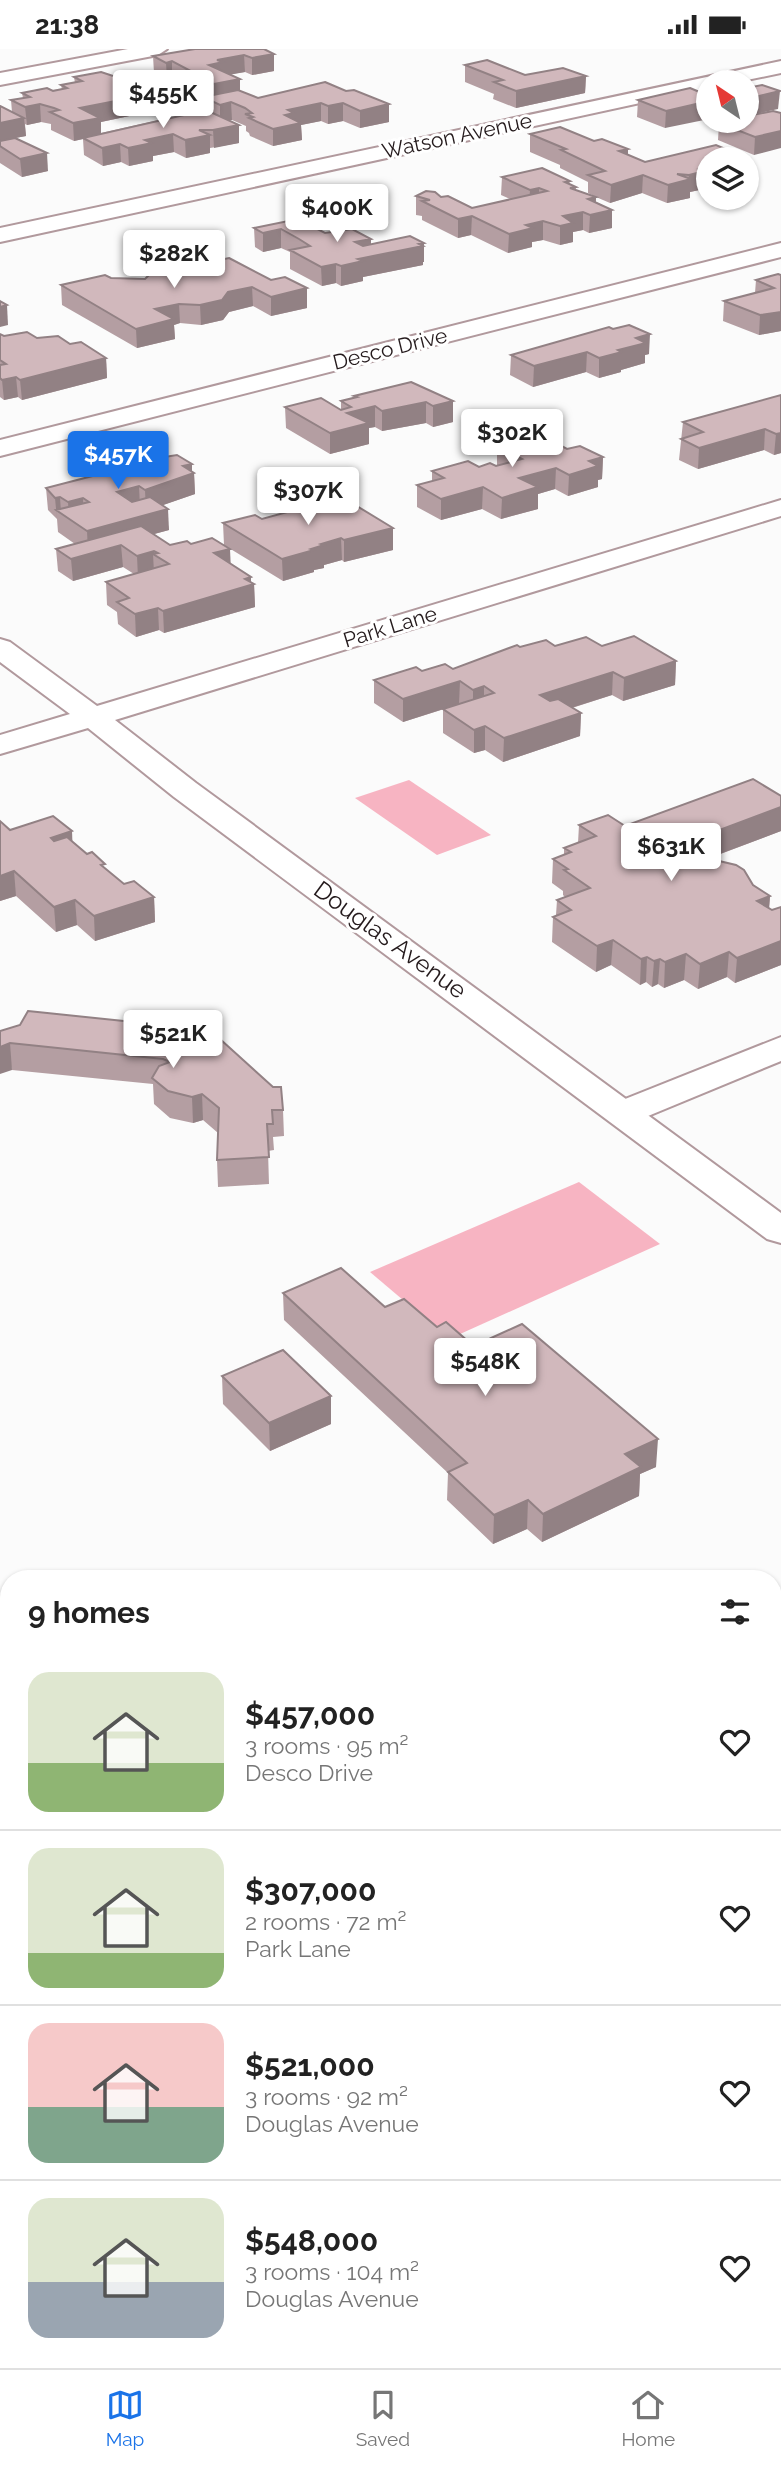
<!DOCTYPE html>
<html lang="en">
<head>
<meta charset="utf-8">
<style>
	body { margin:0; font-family:Raleway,sans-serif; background:#f6f6f6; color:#222; height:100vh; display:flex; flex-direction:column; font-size:26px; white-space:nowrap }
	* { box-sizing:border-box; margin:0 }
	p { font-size:23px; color:#767676 }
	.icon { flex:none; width:38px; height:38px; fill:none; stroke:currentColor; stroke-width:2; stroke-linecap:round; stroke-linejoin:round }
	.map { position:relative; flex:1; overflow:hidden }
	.drawer { position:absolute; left:0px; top:1521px; width:782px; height:800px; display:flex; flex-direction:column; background:#fff; border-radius:28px 28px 0 0; box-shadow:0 2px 5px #0004 }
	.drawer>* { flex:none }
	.needle { width:46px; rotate:325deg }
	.tools { position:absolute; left:696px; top:21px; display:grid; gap:14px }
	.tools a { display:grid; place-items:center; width:63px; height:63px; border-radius:50%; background:#fff; box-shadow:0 2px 5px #0004; font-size:35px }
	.price { position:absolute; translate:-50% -60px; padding:0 16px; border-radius:7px; background:#fff; color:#222; font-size:23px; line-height:46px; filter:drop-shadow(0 2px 4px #0008) }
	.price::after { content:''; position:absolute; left:50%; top:42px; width:21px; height:16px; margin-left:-10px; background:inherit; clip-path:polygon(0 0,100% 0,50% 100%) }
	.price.current { background:#1a73e8; color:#fff }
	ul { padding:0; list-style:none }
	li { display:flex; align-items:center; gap:21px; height:175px; padding:0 28px }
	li+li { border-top:2px solid #e0e0e0 }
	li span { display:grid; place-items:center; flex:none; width:196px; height:140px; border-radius:21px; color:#555 }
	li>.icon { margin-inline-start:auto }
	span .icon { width:84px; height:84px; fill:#fffc; stroke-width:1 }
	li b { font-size:30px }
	h2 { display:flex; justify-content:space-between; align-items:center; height:84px; padding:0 28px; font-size:30px }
	.status { display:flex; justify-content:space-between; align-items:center; height:49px; padding:0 35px; background:#fff; direction:ltr }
	.status svg { height:19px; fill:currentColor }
	.menu { display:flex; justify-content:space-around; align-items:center; height:98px; border-top:2px solid #e0e0e0; background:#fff; font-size:19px; color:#767676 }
	.menu a { display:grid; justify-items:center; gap:4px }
	.menu .current { color:#1a73e8 }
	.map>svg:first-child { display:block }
	.green { fill:#f7b4c2 }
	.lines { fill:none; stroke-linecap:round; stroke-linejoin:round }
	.minor-casing { stroke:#b1999d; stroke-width:4 }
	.tertiary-casing { stroke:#b1999d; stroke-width:4 }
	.minor { fill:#fff; fill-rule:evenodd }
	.tertiary { fill:#fff; fill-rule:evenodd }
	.wall { fill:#b49ea2 }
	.shaded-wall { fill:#928184 }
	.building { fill:#d1b8bc; stroke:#928184; stroke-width:2 }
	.labels { text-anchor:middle; stroke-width:6; stroke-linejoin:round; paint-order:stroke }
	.far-street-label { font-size:21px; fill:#241a1c; stroke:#fff }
	.street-label { font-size:24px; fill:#241a1c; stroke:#fff }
</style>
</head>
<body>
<div class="status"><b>21:38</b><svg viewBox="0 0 49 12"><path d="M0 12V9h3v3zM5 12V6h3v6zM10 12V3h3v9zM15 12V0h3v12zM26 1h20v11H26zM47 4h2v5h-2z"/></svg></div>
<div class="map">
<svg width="781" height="2319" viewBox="0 0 781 2319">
	<rect width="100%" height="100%" fill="#fbfbfb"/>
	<!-- green -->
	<g class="green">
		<path d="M409,731L491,786L437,806L355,749Z"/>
		<path d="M579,1133L660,1195L449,1290L370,1223Z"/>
		<path d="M9,2237V2312H216L204,2319H0V2242Z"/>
	</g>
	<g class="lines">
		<defs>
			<g id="minor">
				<path d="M128,0H167L158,6L0,36V24Z"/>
				<path d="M781,12V24L737,33H709V39L0,193V179Z"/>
				<path d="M781,194V208L0,407V391Z"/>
				<path d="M781,988V1012L636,1072L623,1075L610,1072L605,1064L610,1056Z"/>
			</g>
			<path id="tertiary" d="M781,451V467L115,671L196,734L781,1164V1194L767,1190L174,748L88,679L0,705V686L70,665L0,613V590L10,593L97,657Z"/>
		</defs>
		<!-- minor casing -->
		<use href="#minor" class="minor-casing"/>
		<!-- tertiary casing -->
		<use href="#tertiary" class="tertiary-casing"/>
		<!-- minor -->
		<use href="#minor" class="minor"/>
		<!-- tertiary -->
		<use href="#tertiary" class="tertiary"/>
	</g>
	<!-- wall -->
	<g class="wall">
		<path d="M274,5V22L252,26L245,23L231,25L240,42L258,49L325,33L389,73L360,79L343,72L328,75L321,72L301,76L302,91L273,97L250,87L249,84L246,82V77L232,71H228L239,76V94L210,99V104L186,109L174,103L153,107V112L129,117L121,113L103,117L84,106L83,90L74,92L51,81V75L41,73L27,76L25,75L26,87L9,90L48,122L22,128L0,114V57L12,63L11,51L23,49L22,44L62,40L61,36L75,34L74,28L167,59L101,73V84L203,61V48H205L185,39V35L172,29L167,30L154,24L153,7Z"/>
		<path d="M465,16L525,26L586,27L585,44L516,59L493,50L494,45L465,33Z"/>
		<path d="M709,47L665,79L637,68L638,51Z"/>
		<path d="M781,64L754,106L718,91L719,74Z"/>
		<path d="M560,78L594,92L602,90L628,100V106L645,113L716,96L747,109V111L709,110V139L704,137V140L690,143V149L667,154L642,144L610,154L596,148V153L612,161V179L589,184L583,181L573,183V193L560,196L543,191L532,193V198L508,204L471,186L458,189L422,171V167L416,166V147L426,142L435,143L441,148L448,147L472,159L510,150L501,146L502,128L542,119L570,132L569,135L576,138V141L594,147L588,144V133L560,119V116L530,103V85Z"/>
		<path d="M298,170L325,184L371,196L424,213H423V216L363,228V232L341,237L336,234L322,237L290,220V203L281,199L263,203L255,198L254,179Z"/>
		<path d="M229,209L307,259L271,267L253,257L229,263L223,271L201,276L180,274L174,276L175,290L137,299L62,256L61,236L111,229L145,230Z"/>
		<path d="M781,226V282L759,286L723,272L724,252L755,244L756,231Z"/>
		<path d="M609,278L649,305L645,306V314L621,321V323L599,329L586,323L533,338L510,326L511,306Z"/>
		<path d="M0,285L4,287L37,289L70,295L106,309L107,329L22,351L18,348L4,351L0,348Z"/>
		<path d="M411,333L453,373L433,378L426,374L382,382L375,378L369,379V395L330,405L286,379L285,358L341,360V352L354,349V347Z"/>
		<path d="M781,346V404L774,406L764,401L698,420L679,411L683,373Z"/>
		<path d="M497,397L567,400L603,408L602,430L598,431V438L568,447L555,440L538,445V460L501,470L482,460L441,471L417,458V436L432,432V422L497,417Z"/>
		<path d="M120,415L192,423L194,424L195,445L163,456L169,481L154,485L170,496L230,515L254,535L255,558L164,584L159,581L136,588L118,575L117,563L107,556L106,533L134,525L123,518L73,532L58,522L56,500L75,495L58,483L57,470L48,461L46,439L92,428L91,416Z"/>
		<path d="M262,470L393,501L344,513L342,511L324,516V519L314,521V523L283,532L224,496L223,474Z"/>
		<path d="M602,597L676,612L675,636L623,652L612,646L572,659L581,664L580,687L503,713L485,701L474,704L443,684V660L460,655L403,673L374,654V631L422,622L453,620L520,598Z"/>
		<path d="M781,747V782L710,809L770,847L769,860L772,861L781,858V916L735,934L727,928L698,940L684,931L664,939L658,935L652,938L646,933L640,936L611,916L596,923L552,893L553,868L556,866L557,851L565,848L563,846V842L552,834L553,810L564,806V799L578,794L579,776L625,777Z"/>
		<path d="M0,772L10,781L72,782V792L124,835L154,848L155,873L95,892L77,876L56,883L16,847L0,852Z"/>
		<path d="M210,981L283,1061L284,1087L273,1088L274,1101L268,1102L269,1135L218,1138L217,1111L218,1084L203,1071L193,1074L170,1069L154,1055L153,1035L12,1021L0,982Z"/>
		<path d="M283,1244L385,1258L437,1278L477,1300L491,1294V1289L656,1418L640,1425L639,1447L542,1493L527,1480L493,1495L447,1451L448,1424L284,1271Z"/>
		<path d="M222,1327L331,1347V1375L270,1402L223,1355Z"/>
	</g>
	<!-- shaded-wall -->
	<g class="shaded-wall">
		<path d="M274,5V22L252,26V9Z"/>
		<path d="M244,6L245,23L223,27L209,16L217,11Z"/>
		<path d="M172,12V29L167,30L166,14Z"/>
		<path d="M586,27L585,44L516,59V42Z"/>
		<path d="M240,30V47L214,52V35Z"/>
		<path d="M167,42V59L101,73V86L83,89V90L74,92L73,74L80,59Z"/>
		<path d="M780,42L778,60L747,67V50Z"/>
		<path d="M709,52V70L665,79L666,62Z"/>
		<path d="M231,53L232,71L220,73V56Z"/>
		<path d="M321,54V72L301,76L302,91L273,97V80L288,61Z"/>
		<path d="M343,54V72L328,75V57Z"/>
		<path d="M40,55L41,73L27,76L25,58Z"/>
		<path d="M389,55V73L360,79V62Z"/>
		<path d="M24,69L26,87L0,92V74Z"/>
		<path d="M239,76V94L214,99L213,81Z"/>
		<path d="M781,82V99L754,106L755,88Z"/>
		<path d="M173,85L174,103L153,107V112L129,117L128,99L145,91Z"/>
		<path d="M210,86V104L186,109L185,91Z"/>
		<path d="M120,95L121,113L103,117L102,99Z"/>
		<path d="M628,100V118L619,102Z"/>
		<path d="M47,104L48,122L22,128L20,110Z"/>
		<path d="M704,118V122H705L704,140L690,143V149L667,154L668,136L688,131L689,126L699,120Z"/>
		<path d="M643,126L642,144L610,154L611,136Z"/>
		<path d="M539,139V157L529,159L530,141Z"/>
		<path d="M596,148L595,165L612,161V179L589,184L590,166L588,150Z"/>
		<path d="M583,163V181L573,183V193L560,196V177L563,167Z"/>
		<path d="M472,167L471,186L458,189V170Z"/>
		<path d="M543,172V191L532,193V198L508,204L509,185L526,176Z"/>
		<path d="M281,180V199L263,203V184Z"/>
		<path d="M371,190V207L424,194V213H423V216L363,228V232L341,237V217L355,193Z"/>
		<path d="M336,215V234L322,237L321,218Z"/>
		<path d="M252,238L253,257L229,263L223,271L201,276L200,256L228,243Z"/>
		<path d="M307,239V259L271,267V248Z"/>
		<path d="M179,255L180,274L174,276L175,290L137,299L136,280L155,260Z"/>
		<path d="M7,256L8,276L0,278V258Z"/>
		<path d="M781,263V282L759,286L760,266Z"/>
		<path d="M650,285L649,305L645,306V314L621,321V323L599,329V309L618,301L636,289Z"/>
		<path d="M587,303L586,323L533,338L534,317Z"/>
		<path d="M106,309L107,329L22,351L20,331Z"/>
		<path d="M16,328L18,348L4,351L2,331Z"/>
		<path d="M453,352V373L433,378V357Z"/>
		<path d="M426,353V374L382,382V362Z"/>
		<path d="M375,357V378L369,379V395L330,405V384L347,364Z"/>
		<path d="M765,380L764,401L698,420L699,399Z"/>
		<path d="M781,384V404L774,406L776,385Z"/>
		<path d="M603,408L602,430L598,431V438L568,447L569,426L589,412Z"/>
		<path d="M192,415V424H194L195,445L146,462L145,441L183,417Z"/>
		<path d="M556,419L555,440L538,445V460L501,470L502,449L519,429Z"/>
		<path d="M139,437L140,459L117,443Z"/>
		<path d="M483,438L482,460L441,471V450Z"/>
		<path d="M60,448L61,464L56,461L57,470L55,449Z"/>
		<path d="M83,449L84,471L69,470L68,453Z"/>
		<path d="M168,460L169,481L88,503L87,482Z"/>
		<path d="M393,479V501L344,513V491Z"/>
		<path d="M341,489L342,511L324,516V519L314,521V523L283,532L282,510L311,500L321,495Z"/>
		<path d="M121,496L123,518L73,532L71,510Z"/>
		<path d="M230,500L231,522L214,504Z"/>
		<path d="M154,502L155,506L153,505L154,524L138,529L137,507Z"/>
		<path d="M251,528V536L254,535L255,558L164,584L163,562Z"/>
		<path d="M158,559L159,581L136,588L135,565Z"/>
		<path d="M676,612L675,636L623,652L624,629Z"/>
		<path d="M613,623L612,646L539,669L540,646Z"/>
		<path d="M460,632L459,655L403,673V650Z"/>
		<path d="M484,637V661L473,664V641Z"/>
		<path d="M581,664L580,687L503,713L504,689Z"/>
		<path d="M485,677V701L474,704V681Z"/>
		<path d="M781,758V782L701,812V821L693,791Z"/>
		<path d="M72,782L73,807L51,789Z"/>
		<path d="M14,822L16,847L0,852V827Z"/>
		<path d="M770,847L768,872L757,852Z"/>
		<path d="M154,848L155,873L95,892L94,867Z"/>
		<path d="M75,851L77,876L56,883L54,858Z"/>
		<path d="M613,891L611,916L596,923L597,897Z"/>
		<path d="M781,892V916L735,934L737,909Z"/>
		<path d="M729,903L727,928L698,940L700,915Z"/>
		<path d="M686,905L684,931L664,939L665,913Z"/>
		<path d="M647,908L646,933L640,936L641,910Z"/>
		<path d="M660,910L658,935L652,938L654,912Z"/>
		<path d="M10,994L12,1021L0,1025V998Z"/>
		<path d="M202,1045L203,1071L193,1074L192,1048Z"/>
		<path d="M331,1347V1375L270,1402L269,1374Z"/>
		<path d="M658,1390L656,1418L640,1425L639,1447L542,1493L543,1465L625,1405Z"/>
		<path d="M528,1451L527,1480L493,1495L494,1466Z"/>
		<path d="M781,1707V1735L774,1739V1711Z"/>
	</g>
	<!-- building -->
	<g class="building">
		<path d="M195,0H264L274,5L252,9L244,6L217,11L223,13L209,16L240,30L214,35L184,22L189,21L172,12L166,14L153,7Z"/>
		<path d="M487,11L525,26L563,19L586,27L516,42L494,33L503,31L465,16Z"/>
		<path d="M101,23L113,27L128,24L167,42L80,59L100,69L73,74L50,63L59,61L54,59L40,55L25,58L11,51L30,48L22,44L47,39L53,42L67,39L61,36L82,32L74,28Z"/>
		<path d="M325,33L346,42L354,41L389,55L360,62L343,54L328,57L321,54L288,61L294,64L285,66L301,74L273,80L249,69L253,68L245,65L252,64L245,59L231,53L220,56L203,48L238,41L258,49Z"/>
		<path d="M762,36L780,42L747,50V39Z"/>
		<path d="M690,39L709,47V52L666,62L638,51Z"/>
		<path d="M0,57L24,69L0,74Z"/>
		<path d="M206,61L239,76L213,81H199L210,86L185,91L173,85L145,91L152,94L128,99L120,95L102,99L83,89Z"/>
		<path d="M773,62L781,64V82L755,88L719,74L728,72H747V67Z"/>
		<path d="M560,78L594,92L602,90L628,100L619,102L645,113L716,96L747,109L743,110H709V120L704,118L699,120L705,122L689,126L677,125L691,130L668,136L643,126L611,136L588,126L605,122L561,101L566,100L530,85Z"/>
		<path d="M15,89L47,104L20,110L0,97V92Z"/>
		<path d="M542,119L570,132L565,133L576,138L570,139L596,148L588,150L612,161L590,166L583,163L563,167L573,174L560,177L543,172L526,176L533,179L509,185L472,167L458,170L422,152L430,151L416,147L426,142L435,143L441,148L448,147L472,159L547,142L539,139L530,141L502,128Z"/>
		<path d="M298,170L325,184L352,180L371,190L355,193L363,197L410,187L424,194L419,195L423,197L358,210L363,212L341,217L336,215L321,218L290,201L310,197L299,190L281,180L263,184L254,179Z"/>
		<path d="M229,209L271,231L285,228L307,239L271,248L252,238L228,243L222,251L200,256L179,255L155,260L174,270L136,280L61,236L105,226L111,229L145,230L149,226Z"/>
		<path d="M778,225L781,226V263L760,266L724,252L774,239L756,231Z"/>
		<path d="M0,252L7,256L0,258Z"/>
		<path d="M629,276L650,285L636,289L646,294L618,301L622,303L599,309L587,303L534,317L511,306L609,278L613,280Z"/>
		<path d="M27,283L37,289L58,287L70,295L81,293L106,309L20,331L16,328L2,331L0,329V316L6,315L0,311V285L4,287Z"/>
		<path d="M411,333L453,352L433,357L426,353L382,362L375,357L347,364L369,374L330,384L285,358L321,349L341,361L351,358L341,352L357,348L354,347Z"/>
		<path d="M781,346V384L776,385L765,380L699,399L681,390L703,383L683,373Z"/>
		<path d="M539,385L567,400L580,397L603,408L589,412L598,417L569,426L556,419L519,429L538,438L502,449L483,438L441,450L417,436L444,429L432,422L468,412L479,418L490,414L496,417L522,410L497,397Z"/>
		<path d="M177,406L192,415L183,417L194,424L145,441L139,437L117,443L132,453L150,448L168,460L87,482L56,461L89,453L83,449L68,453L60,448L55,449L46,439L104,424L91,416L106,411L113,410L120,415Z"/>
		<path d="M342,448L393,479L344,491L341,489L321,495L324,496L311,500L314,501L282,510L223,474L255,466L262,470Z"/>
		<path d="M141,477L170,496L187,492L191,495L212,489L230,500L214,504L251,528L245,530L254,535L163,562L158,559L135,565L117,553L129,549L106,533L169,515L153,505L158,504L154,502L137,507L121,496L71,510L56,500Z"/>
		<path d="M634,587L676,612L624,629L613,623L540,646L550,652L558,650L581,664L504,689L485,677L474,681L443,660L494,644L484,637L473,641L460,632L403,650L374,631L416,618L422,622L445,615L453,620L517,596L520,598L546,591L555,597L586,588L602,597Z"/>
		<path d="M753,730L781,747V758L693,791L702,796L694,799L715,811L736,816L744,821L753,836L770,847L757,852L772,861L781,858V892L737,909L729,903L700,915L686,905L665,913L660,910L654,912L647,908L641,910L613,891L597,897L553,868L571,861L557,851L590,839L564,821L568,820L553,810L571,803L564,799L596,787L579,776L608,766L625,777Z"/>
		<path d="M53,767L72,782L51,789L54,792L67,788L87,805L92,803L105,815L101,816L124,835L134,832L154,848L94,867L75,851L54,858L14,822L0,827V772L10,781Z"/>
		<path d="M28,962L210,981L273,1038H281L283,1061H272L273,1075H267L269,1108L217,1111L219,1059L202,1045L192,1048L168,1042L152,1029L159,1017L170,1013L163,1010L10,994L0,998V982L20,976Z"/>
		<path d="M341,1219L385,1258L404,1250L437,1278L446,1273L477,1300L495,1292L491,1289L522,1275L658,1390L625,1405L641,1418L543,1465L528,1451L494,1466L448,1423L467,1414L283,1244Z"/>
		<path d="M283,1301L331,1347L269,1374L222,1327Z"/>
		<path d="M781,1591V1707L774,1711V1595Z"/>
	</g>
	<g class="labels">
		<!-- far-street labels -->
		<g class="far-street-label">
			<text transform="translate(457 87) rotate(-12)" y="7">Watson Avenue</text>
			<text transform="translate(390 300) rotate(-14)" y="7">Desco Drive</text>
			<text transform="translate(390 578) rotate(-17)" y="7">Park Lane</text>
		</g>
		<!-- street labels -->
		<g class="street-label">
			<text transform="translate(390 891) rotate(36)" y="8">Douglas Avenue</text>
		</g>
	</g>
</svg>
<div class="tools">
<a><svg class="needle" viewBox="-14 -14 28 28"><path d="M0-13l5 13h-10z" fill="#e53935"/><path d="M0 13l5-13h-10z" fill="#767676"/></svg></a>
<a><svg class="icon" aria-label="layers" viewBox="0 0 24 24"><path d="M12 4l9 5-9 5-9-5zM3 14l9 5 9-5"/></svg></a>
</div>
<b class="price" style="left:163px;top:81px">$455K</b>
<b class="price" style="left:337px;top:195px">$400K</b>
<b class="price" style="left:174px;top:241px">$282K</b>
<b class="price" style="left:512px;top:420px">$302K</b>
<b class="price current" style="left:118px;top:442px">$457K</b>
<b class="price" style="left:308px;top:478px">$307K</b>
<b class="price" style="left:671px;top:834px">$631K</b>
<b class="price" style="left:173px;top:1021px">$521K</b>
<b class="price" style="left:485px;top:1349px">$548K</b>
<section class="drawer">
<h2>9 homes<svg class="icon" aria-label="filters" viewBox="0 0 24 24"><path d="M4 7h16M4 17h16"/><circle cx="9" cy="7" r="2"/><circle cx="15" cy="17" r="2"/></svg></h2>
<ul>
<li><span style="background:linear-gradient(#dfe7d0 65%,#8fb573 0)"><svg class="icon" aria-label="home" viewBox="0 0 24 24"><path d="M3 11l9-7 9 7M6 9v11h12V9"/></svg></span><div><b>$457,000</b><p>3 rooms · 95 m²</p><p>Desco Drive</p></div><svg class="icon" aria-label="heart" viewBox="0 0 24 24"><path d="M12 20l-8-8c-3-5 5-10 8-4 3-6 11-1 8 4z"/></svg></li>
<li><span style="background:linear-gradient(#dfe7d0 75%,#8fb573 0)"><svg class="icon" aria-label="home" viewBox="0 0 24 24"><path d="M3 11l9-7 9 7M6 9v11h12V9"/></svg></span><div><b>$307,000</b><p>2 rooms · 72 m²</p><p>Park Lane</p></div><svg class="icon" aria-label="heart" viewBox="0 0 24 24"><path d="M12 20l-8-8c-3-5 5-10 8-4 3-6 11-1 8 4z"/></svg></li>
<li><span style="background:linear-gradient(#f6c9c9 60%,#7fa58c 0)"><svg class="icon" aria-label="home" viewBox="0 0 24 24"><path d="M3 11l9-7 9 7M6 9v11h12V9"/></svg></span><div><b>$521,000</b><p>3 rooms · 92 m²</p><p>Douglas Avenue</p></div><svg class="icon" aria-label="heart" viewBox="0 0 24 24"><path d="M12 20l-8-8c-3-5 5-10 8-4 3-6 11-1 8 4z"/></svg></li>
<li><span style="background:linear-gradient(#dfe7d0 60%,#9aa5b1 0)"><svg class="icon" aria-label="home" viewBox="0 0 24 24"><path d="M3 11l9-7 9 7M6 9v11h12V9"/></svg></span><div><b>$548,000</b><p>3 rooms · 104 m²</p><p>Douglas Avenue</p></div><svg class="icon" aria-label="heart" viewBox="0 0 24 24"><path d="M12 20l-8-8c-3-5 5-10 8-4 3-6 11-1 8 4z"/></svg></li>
</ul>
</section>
</div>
<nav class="menu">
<a class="current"><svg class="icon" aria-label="map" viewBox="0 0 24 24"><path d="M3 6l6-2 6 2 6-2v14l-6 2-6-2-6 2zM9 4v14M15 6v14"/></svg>Map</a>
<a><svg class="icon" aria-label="saved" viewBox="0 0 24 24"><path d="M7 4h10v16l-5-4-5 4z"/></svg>Saved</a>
<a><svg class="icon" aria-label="home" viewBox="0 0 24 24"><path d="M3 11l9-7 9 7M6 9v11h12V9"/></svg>Home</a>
</nav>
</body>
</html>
